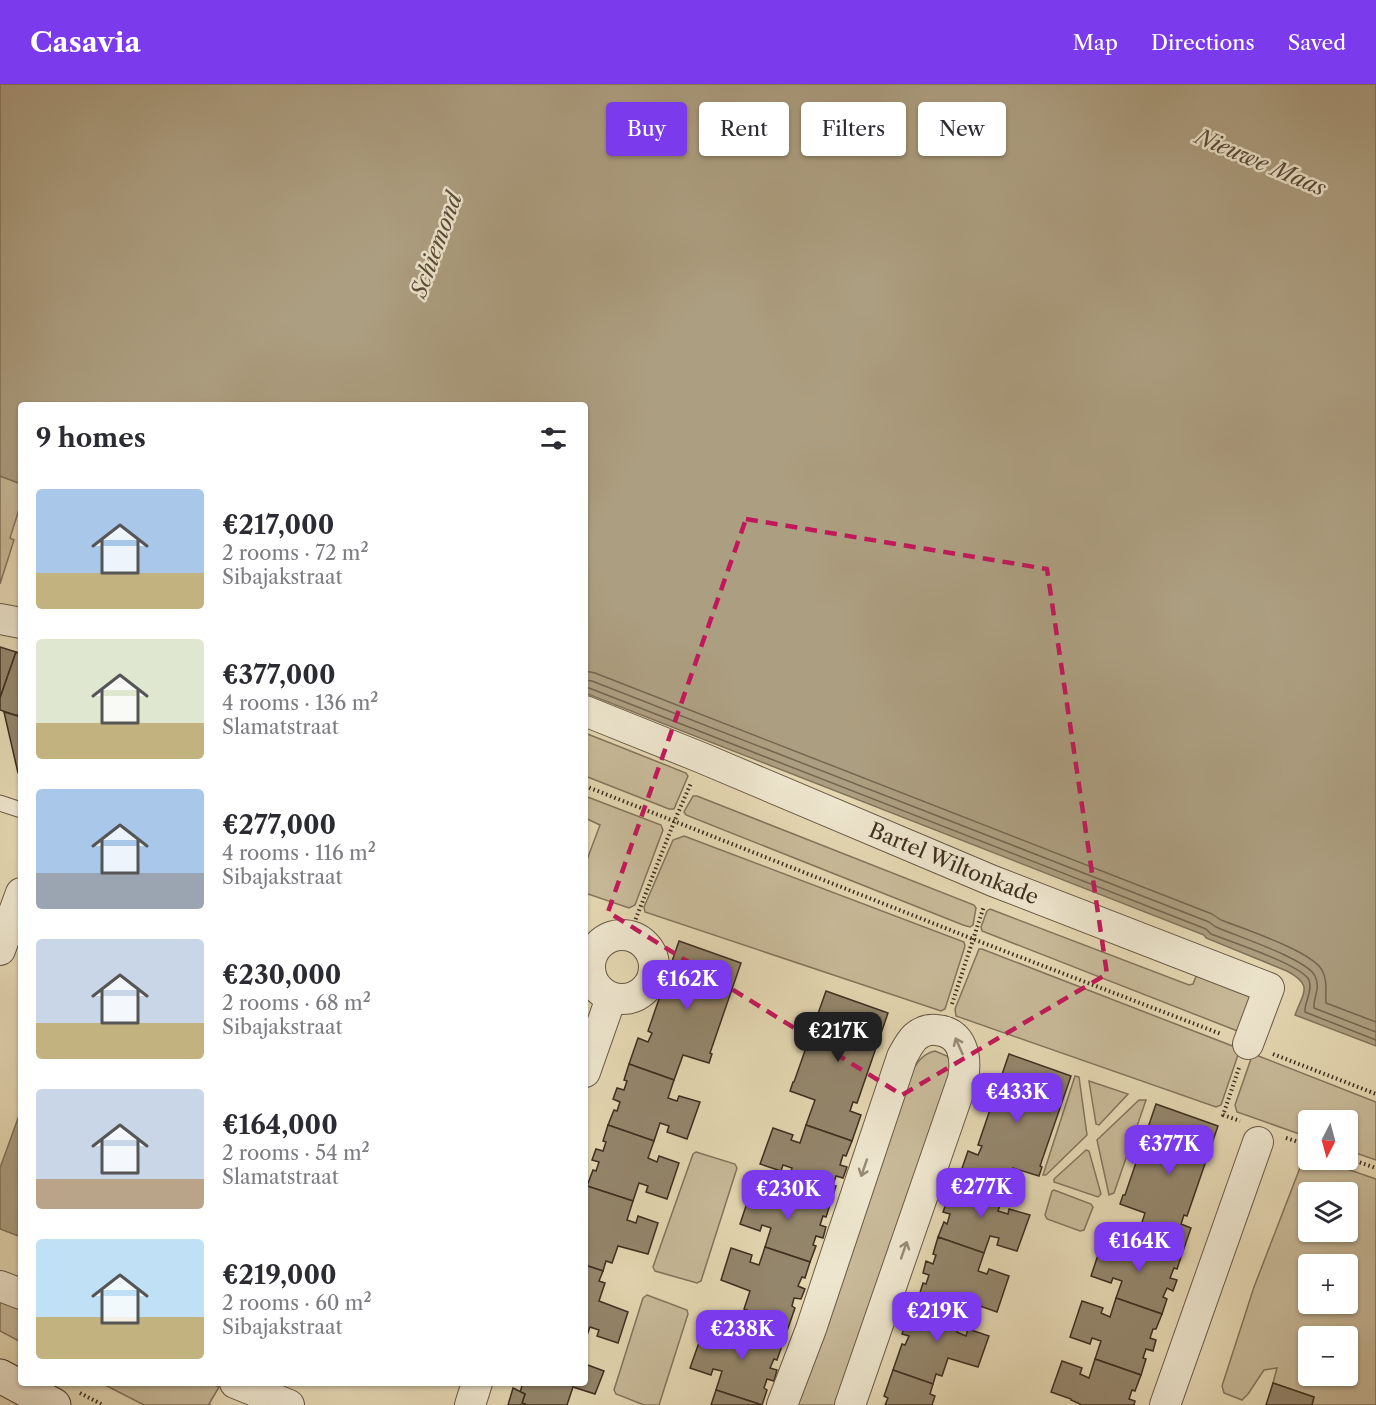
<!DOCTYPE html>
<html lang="en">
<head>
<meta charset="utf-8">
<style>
	body { margin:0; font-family:"Libre Caslon Text",serif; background:#f2f2f3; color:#2b2b33; height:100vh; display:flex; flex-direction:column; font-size:22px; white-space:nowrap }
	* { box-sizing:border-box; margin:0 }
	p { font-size:20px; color:#7c7c81 }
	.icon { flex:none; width:33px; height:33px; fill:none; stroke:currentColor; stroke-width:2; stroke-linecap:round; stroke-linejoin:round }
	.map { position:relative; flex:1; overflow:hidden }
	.side { position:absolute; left:18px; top:318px; width:570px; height:984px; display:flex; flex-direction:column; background:#fff; border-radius:6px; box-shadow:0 2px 4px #0004 }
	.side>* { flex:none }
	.hud { position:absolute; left:606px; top:18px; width:570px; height:54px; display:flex; gap:12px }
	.needle { width:39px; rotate:186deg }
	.controls { position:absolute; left:1298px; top:1026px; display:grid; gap:12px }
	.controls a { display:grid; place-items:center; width:60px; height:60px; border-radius:6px; background:#fff; box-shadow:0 2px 4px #0004; font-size:30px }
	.price { position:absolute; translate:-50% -51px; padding:0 14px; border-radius:12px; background:#7c3aed; color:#fff; font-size:20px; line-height:39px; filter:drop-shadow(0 2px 3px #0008) }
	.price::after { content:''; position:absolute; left:50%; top:36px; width:18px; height:14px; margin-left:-9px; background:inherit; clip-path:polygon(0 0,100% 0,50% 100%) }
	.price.selected { background:#222; color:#fff }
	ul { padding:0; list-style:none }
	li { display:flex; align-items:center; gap:18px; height:150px; padding:0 18px }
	li span { display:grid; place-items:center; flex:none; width:168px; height:120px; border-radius:6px; color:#555 }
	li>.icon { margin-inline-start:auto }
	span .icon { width:72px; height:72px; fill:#fffc; stroke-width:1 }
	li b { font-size:26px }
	h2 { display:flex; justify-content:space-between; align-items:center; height:72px; padding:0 18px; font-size:26px }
	.pill { padding:0 21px; border-radius:6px; background:#fff; box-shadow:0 2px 4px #0004; font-size:21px; line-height:54px }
	.pill.selected { background:#7c3aed; color:#fff }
	header { display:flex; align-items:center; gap:36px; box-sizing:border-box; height:84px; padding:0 30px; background:#7c3aed; color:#fff }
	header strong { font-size:28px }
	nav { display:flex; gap:33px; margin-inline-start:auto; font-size:21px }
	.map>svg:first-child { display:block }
	.green { fill:#c8ba99; stroke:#83745c; stroke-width:1.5; fill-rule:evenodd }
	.water { fill:#ac9e80; stroke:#80725a; stroke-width:1.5 }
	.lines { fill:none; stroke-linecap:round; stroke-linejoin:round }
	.shore { stroke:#756650; stroke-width:1.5 }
	.building { fill:#94866c; stroke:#3e2f20; stroke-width:1.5 }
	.lane-casing { stroke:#685944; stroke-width:17 }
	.street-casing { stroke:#685944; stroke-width:32 }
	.secondary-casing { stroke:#3e2f20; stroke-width:35 }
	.path { stroke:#3e2f20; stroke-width:4; stroke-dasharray:1.5 3; stroke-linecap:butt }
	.lane { stroke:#ede5cd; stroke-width:15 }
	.street { stroke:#ede5cd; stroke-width:30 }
	.secondary { stroke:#ede5cd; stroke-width:33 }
	.oneway { stroke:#968a76 }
	.marked { fill:none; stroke:#c2185b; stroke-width:4.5; stroke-dasharray:12 8; stroke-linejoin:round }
	.labels { text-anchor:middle; stroke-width:5; stroke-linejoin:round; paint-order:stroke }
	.street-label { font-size:21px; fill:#3e2f20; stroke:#ede5cd }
	.water-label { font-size:22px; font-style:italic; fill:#5a4b38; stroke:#ede5cd }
</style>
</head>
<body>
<header>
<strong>Casavia</strong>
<nav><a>Map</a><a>Directions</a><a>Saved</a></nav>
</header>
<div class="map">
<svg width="1376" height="1321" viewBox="0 0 1376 1321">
	<rect width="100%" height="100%" fill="#e4d7b2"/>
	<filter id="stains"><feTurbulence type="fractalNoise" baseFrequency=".00333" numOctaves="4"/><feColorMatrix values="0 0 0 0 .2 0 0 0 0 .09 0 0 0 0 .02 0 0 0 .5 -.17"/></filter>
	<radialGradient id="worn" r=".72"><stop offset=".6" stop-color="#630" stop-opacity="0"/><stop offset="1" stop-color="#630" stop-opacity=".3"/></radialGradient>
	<!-- green -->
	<g class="green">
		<path d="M0,392L21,400V419L10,454L14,456L0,500Z"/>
		<path d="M585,649L686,689L688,692L674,725H669L585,692Z"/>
		<path d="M585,712L661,741L663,746L635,821L629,824L585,809V781L600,741L585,734Z"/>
		<path d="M693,712H697L974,821L976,824L973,841L970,843L963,841L686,731L684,728Z"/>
		<path d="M684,752L964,858L965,862L945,925L941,927L645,828L644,823L673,756Z"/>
		<path d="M990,825L1189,901L1193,900L1197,890L1255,908L1240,948L982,847L981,843L987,827Z"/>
		<path d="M979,865H982L1235,963L1239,968L1221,1021L1216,1023L956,932L955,925Z"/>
		<path d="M935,967L947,972L955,983L840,1321H795L905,999C913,986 919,970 935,967Z"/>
		<path d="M1256,971L1376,1018V1076L1347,1066V1036H1308V1053L1237,1028L1235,1021L1252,972Z"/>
		<path d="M1075,992L1079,993L1087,1051L1046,1091H1043Z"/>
		<path d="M1089,997L1128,1010L1099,1041L1096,1040Z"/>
		<path d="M1139,1016H1146L1114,1109L1109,1111L1097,1056Z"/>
		<path d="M1086,1066L1089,1067L1101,1110L1098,1113L1054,1098V1095Z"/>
		<path d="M696,1068L735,1080L737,1084L701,1197L697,1199L655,1187L653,1183L693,1070Z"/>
		<path d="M1308,1071V1076H1321L1376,1095V1321H1312L1314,1313L1273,1299L1277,1284L1264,1286L1248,1310L1242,1316L1224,1309L1222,1302L1254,1203L1303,1076ZM1308,1108H1347V1148H1308ZM1308,1180H1347V1220H1308ZM1308,1252H1347V1292H1308Z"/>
		<path d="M1054,1106L1091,1120L1093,1123L1084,1146L1080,1147L1047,1135L1045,1131L1052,1107Z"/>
		<path d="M647,1211L687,1226L688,1230L659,1321H644L616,1310L614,1306L643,1214Z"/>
		<path d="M0,1214L21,1222V1258L0,1247Z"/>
		<path d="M101,1299H210L219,1303L209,1320L211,1321H144Z"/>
	</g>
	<!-- water -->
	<g class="water">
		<path d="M0,0H1376V962L1295,931C1304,907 1313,901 1287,887L1206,854L1204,851L585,609V321H21V400L0,392Z"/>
		<path d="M21,1026V1153L0,1145V1084Z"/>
	</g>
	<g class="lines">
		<!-- shore -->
		<g class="shore">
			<path d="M585,587L595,589L1212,830L1221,836C1244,845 1311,867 1322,886C1328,897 1325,908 1326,919L1376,938"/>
			<path d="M585,596L592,597L1209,838L1216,843C1236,852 1307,875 1315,892C1321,905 1313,913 1314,924L1376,948"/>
			<path d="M585,604H589L1206,845L1211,850C1229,857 1302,881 1309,896C1313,908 1304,918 1305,928L1376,956"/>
		</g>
	</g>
	<!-- building -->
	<g class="building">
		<path d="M0,563L16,568L0,614Z"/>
		<path d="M16,568L21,570V622L18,632L0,626V614Z"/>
		<path d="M21,622V690L18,689L4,628L18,632Z"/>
		<path d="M679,857L741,879L710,969L712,970L709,979L683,971L674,996L629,980L638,954L648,958L652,949L648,947Z"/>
		<path d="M826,907L888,929L857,1019L853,1018L850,1027L861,1031L852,1057L806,1041L815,1016L790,1007L793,998H794Z"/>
		<path d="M1009,970L1071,992L1040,1082L1042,1083L1039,1092L1013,1084L1004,1109L959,1093L968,1067L978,1071L982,1062L978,1061Z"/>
		<path d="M629,980L674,996L668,1014L677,1017L679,1012L700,1018L687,1055L667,1048L669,1042L660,1039L654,1057L608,1041L614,1026L617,1027L620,1018L613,1015L617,1004L624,1006L627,997L624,996Z"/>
		<path d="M1156,1020L1218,1042L1187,1132L1184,1131L1181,1140L1191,1144L1182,1170L1137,1154L1145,1129L1120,1120L1123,1111H1125Z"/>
		<path d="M608,1041L654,1057L648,1074L657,1078L659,1072L679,1079L667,1115L646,1108L648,1102L639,1099L633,1117L587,1102L593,1086L596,1087L599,1078L592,1076L596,1065L603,1067L606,1058L603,1057Z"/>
		<path d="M806,1041L852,1057L846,1072L843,1071L840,1081L847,1083L843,1094L836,1092L833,1101L836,1102L831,1118L786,1102L792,1084L783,1081L781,1087L760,1080L773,1044L793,1051L791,1056L800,1059Z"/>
		<path d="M959,1093L1004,1109L998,1127L1008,1130L1009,1125L1030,1131L1017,1167L997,1161L999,1154L990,1152L984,1169L938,1153L944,1138L947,1140L950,1130L943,1128L947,1117L954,1119L957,1110L954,1109Z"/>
		<path d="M587,1102L633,1117L627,1136L636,1139L638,1132L658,1139L648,1170L618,1162L612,1179L606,1177L603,1187L585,1181V1109Z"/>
		<path d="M786,1102L831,1118L826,1133L823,1132L820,1141L826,1143L823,1154L816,1152L813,1161L816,1162L810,1178L765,1163L771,1144L762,1141L760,1147L740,1140L752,1104L772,1111L770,1117L780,1120Z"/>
		<path d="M938,1153L984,1169L978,1187L987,1190L989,1185L1009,1192L997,1228L977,1221L978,1215L969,1212L963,1231L918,1215L923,1199L926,1200L929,1191L923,1189L926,1177L933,1180L936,1171L933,1170Z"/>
		<path d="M1137,1154L1182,1170L1177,1185L1174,1184L1170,1194L1177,1196L1173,1207L1167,1204L1163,1213L1167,1215L1162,1230L1116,1214L1122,1197L1113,1194L1111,1199L1091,1192L1103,1156L1123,1164L1121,1169L1131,1172Z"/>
		<path d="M765,1163L810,1178L805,1194L802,1193L798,1202L805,1205L801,1215L794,1214L792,1222L795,1224L786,1250L746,1236L749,1227L744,1225L750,1207L721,1196L731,1164L752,1171L750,1178L759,1181Z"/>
		<path d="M585,1181L603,1187L599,1197L605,1199L599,1217L628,1228L618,1259L597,1252L599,1246L590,1243L585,1257Z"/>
		<path d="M1116,1214L1162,1230L1156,1245H1153L1150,1254L1156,1256L1153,1267L1146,1265L1143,1274L1146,1275L1141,1291L1095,1275L1101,1257L1092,1254L1090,1260L1070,1253L1082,1217L1103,1224L1101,1229L1110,1233Z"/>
		<path d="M918,1215L963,1231L957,1248L966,1252L968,1245L989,1252L978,1283L948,1274L942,1292L936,1290L933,1300L893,1286L902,1260L905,1261L909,1252L902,1250L906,1238L912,1241L915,1232L912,1231Z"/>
		<path d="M746,1236L786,1250L777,1276L774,1275L770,1284L777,1286L774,1297L767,1295L764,1304L767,1306L762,1321L716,1306L722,1287L713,1285L711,1291L690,1284L701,1253L731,1262L737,1244L743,1246Z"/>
		<path d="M1095,1275L1141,1291L1135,1307L1132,1306L1129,1315L1135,1317L1134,1321H1080V1320L1071,1316V1315L1051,1308L1062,1277L1082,1284L1080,1290L1089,1294Z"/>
		<path d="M585,1280L604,1287L595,1310L573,1303L567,1321H527L522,1319L525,1310L520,1308L523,1299H585Z"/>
		<path d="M893,1286L933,1300L930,1310L935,1312L932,1321H885L888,1314L884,1312Z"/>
		<path d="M1273,1299L1314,1313L1312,1321H1266Z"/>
		<path d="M513,1304L525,1310L522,1319L527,1321H508Z"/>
		<path d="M716,1306L762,1321H711Z"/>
	</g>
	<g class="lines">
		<defs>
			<path id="lane" d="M0,719L21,726"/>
			<g id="street">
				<path d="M0,535L21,539"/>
				<path id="s1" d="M585,627L702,674L993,797L1269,904L1248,960"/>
				<circle cx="622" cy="883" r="32"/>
				<path d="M0,866L21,809"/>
				<path d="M585,988L611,914"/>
				<path d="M0,1202L21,1210"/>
				<path d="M235,1299L289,1321"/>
				<path d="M470,1321L477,1299"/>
				<path d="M782,1321L811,1245L902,973C906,966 909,959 915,953C921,948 928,945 936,946C963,948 967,973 963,995L850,1321"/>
				<path d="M1165,1321L1258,1058"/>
			</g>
			<path id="secondary" d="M0,1292L54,1321"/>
		</defs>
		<!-- lane casing -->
		<use href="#lane" class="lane-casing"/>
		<!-- street casing -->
		<use href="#street" class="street-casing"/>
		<!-- secondary casing -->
		<use href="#secondary" class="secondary-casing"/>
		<!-- path -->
		<g class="path">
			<path d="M585,702L973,855L1221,950"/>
			<path d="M629,852L674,738L691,699"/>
			<path d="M952,920L984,822"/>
			<path d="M1273,970L1376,1010"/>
			<path d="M1239,984L1223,1031L1240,1037"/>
			<path d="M1286,1054L1308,1061"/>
			<path d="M1347,1074L1376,1084"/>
			<path d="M80,1309L103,1321"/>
		</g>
		<!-- lane -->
		<use href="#lane" class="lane"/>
		<!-- street -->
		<use href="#street" class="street"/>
		<!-- secondary -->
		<use href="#secondary" class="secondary"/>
	</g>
	<!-- one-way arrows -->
	<defs><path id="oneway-shaft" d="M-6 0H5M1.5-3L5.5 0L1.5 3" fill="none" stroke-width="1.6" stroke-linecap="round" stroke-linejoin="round" transform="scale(1.5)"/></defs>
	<g class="oneway">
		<use href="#oneway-shaft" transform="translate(959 962) rotate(-114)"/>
		<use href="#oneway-shaft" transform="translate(864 1084) rotate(109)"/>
		<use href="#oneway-shaft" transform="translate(904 1166) rotate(-71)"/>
	</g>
	<!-- marked area -->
	<path class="marked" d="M746,435L1047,485L1107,890L902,1011L608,828Z"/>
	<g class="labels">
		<!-- street labels -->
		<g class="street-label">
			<text dy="7" stroke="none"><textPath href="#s1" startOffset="399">Bartel Wiltonkade</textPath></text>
		</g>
		<!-- water labels -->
		<g class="water-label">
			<text transform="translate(1261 78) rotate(23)" y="8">Nieuwe Maas</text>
			<text transform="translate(436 161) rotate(-70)" y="8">Schiemond</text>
		</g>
	</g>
	<rect width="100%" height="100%" filter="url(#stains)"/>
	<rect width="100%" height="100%" fill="url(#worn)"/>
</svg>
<div class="controls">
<a><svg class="needle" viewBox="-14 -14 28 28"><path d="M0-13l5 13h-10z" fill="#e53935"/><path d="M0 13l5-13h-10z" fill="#7c7c81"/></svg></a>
<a><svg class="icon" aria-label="layers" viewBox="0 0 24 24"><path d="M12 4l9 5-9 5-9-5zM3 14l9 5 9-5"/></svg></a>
<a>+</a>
<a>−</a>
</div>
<b class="price" style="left:687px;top:927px">€162K</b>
<b class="price selected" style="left:838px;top:979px">€217K</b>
<b class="price" style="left:1017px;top:1040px">€433K</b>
<b class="price" style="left:1169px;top:1092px">€377K</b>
<b class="price" style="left:981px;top:1135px">€277K</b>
<b class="price" style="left:788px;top:1137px">€230K</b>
<b class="price" style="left:1139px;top:1189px">€164K</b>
<b class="price" style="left:937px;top:1259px">€219K</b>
<b class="price" style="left:742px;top:1277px">€238K</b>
<div class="hud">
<a class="pill selected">Buy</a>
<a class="pill">Rent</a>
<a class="pill">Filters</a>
<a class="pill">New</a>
</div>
<section class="side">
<h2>9 homes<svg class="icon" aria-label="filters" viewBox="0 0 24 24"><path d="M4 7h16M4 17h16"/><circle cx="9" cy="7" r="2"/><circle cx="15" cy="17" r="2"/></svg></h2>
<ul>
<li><span style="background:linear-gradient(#a9c7e8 70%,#c2b280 0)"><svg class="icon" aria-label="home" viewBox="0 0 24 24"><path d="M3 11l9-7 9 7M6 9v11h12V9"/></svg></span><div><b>€217,000</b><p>2 rooms · 72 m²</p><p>Sibajakstraat</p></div></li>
<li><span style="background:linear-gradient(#dfe7d0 70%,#c2b280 0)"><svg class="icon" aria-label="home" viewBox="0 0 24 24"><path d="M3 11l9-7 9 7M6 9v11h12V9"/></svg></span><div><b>€377,000</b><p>4 rooms · 136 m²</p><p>Slamatstraat</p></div></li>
<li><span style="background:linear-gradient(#a9c7e8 70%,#9aa5b1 0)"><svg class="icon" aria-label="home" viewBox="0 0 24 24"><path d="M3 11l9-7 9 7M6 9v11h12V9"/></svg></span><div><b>€277,000</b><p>4 rooms · 116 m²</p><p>Sibajakstraat</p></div></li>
<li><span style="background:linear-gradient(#c9d6e8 70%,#c2b280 0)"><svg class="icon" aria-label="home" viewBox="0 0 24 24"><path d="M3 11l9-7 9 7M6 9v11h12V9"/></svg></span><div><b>€230,000</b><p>2 rooms · 68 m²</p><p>Sibajakstraat</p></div></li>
<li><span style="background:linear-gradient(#c9d6e8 75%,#b9a48a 0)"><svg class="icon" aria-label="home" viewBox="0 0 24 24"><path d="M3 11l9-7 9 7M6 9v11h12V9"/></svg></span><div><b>€164,000</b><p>2 rooms · 54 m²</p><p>Slamatstraat</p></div></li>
<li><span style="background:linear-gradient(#bfe0f5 65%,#c2b280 0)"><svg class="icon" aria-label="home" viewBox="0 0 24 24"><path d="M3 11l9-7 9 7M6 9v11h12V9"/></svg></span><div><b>€219,000</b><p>2 rooms · 60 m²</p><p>Sibajakstraat</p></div></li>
</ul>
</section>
</div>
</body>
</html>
